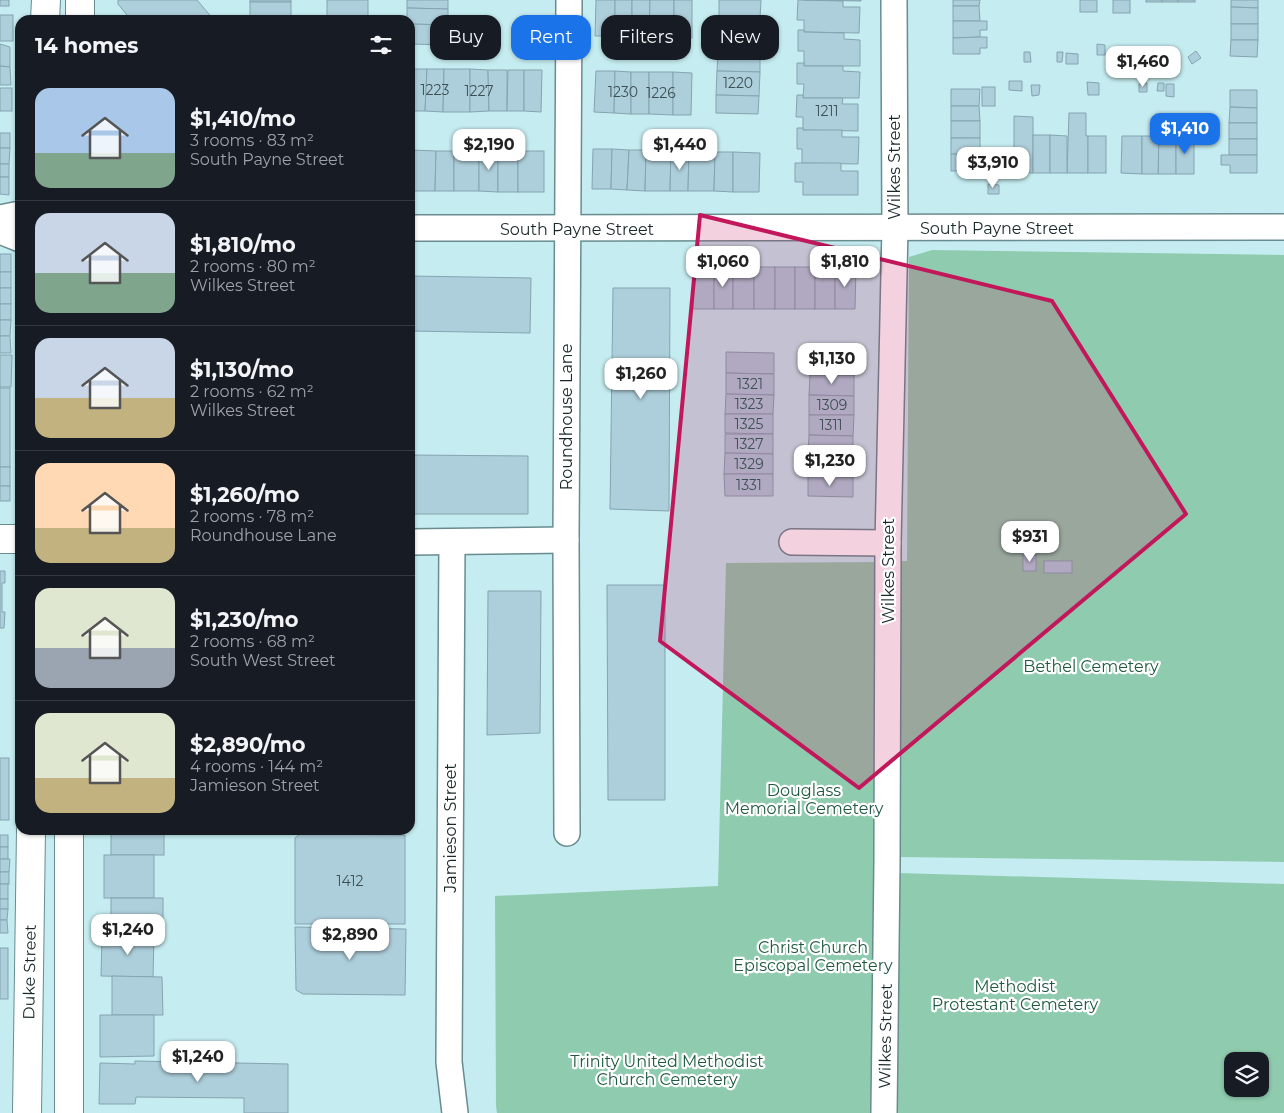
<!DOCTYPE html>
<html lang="en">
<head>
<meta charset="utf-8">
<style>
	body { margin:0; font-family:Montserrat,sans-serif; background:#20242c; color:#f1f3f6; height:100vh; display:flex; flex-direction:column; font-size:19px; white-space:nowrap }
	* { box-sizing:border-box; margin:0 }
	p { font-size:16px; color:#9ea1a6 }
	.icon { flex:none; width:28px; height:28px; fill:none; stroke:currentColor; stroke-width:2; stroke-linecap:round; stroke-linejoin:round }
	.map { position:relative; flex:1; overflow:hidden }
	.panel { position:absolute; left:15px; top:15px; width:400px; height:820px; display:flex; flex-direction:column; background:#171b24; border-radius:15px; box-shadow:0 1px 4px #0004 }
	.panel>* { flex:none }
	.banner { position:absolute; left:430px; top:15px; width:475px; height:45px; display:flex; gap:10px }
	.tools { position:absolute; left:1224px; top:1052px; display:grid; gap:10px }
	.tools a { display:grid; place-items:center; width:45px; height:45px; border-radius:10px; background:#171b24; box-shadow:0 1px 4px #0004; font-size:25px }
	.price { position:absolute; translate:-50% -42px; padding:0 11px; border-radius:10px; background:#fff; color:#222; font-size:16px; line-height:32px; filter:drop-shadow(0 1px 2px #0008) }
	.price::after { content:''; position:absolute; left:50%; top:30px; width:15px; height:11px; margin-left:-8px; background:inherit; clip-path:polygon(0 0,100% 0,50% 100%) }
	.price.selected { background:#1a73e8; color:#fff }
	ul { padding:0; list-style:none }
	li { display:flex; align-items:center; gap:15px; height:125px; padding:0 20px }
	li+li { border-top:1px solid #363941 }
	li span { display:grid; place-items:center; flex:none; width:140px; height:100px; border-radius:15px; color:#555 }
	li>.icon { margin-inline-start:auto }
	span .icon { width:60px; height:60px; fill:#fffc; stroke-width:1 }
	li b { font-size:21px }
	h2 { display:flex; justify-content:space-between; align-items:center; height:60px; padding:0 20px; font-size:21px }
	.pill { padding:0 18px; border-radius:15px; background:#171b24; box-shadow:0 1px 4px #0004; font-size:18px; line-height:45px }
	.pill.selected { background:#1a73e8; color:#fff }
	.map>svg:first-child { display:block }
	.green { fill:#8fcbae; fill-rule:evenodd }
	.building { fill:#adcedb; stroke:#84a4b1 }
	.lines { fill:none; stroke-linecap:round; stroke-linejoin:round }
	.street-casing { stroke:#688c8f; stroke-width:28 }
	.secondary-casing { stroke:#688c8f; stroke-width:30 }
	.primary-casing { stroke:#688c8f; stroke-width:30 }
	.street { stroke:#fff; stroke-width:25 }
	.secondary { stroke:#fff; stroke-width:28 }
	.primary { stroke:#fff; stroke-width:28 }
	.marked { fill:#c2185b; fill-opacity:0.2; stroke:#c2185b; stroke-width:4; stroke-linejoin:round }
	.labels { text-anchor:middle; stroke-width:4.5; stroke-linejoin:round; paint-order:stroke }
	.number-label { font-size:14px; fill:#3d5155 }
	.street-label { font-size:16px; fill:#182728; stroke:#fff }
	.park-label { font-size:16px; fill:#1f5942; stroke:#fff }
</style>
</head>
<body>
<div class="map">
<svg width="1284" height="1113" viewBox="0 0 1284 1113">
	<rect width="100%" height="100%" fill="#c5ecf0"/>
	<!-- green -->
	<g class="green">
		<path d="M932,250L1284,255V862L897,857L899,561H907L909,257Z"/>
		<path d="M888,562L884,1113H497L496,1106L495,896L718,886L726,563Z"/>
		<path d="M898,873L1284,884V1113H895ZM1232,1061H1260V1089H1232Z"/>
	</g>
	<!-- building -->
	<g class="building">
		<rect x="0" y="0" width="9" height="6"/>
		<path d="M118,0H197L214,20H131L118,4Z"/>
		<rect x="250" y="0" width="41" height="2"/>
		<rect x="327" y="0" width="41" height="20"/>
		<path d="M407,0H448V9L407,8Z"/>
		<path d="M596,0H615V36H595Z"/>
		<path d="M615,0H632V37L615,36Z"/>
		<path d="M632,0H650L649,38L632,37Z"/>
		<path d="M650,0H674V38H649Z"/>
		<rect x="674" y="0" width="18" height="38"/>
		<path d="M719,0H761L760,18L719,16Z"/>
		<path d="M798,0L843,1V7H860L859,33L804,32V20H797Z"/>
		<path d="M804,0H861V1Z"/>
		<path d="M953,0H980L979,6H953Z"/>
		<rect x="1080" y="0" width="17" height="12"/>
		<rect x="1113" y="0" width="17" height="13"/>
		<rect x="1146" y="0" width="16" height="2"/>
		<rect x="1162" y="0" width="16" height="2"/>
		<rect x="1178" y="0" width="17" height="2"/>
		<path d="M1231,0H1258V8L1231,7Z"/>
		<rect x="250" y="2" width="41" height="18"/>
		<path d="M953,6H979L980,21H953Z"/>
		<path d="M1231,7L1258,8V24H1231Z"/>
		<path d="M407,8L448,9V25L410,24V20H407Z"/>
		<rect x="0" y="15" width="13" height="26"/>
		<path d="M719,16L760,18V37L719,36Z"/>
		<path d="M953,21H987V30H980V37L953,38Z"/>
		<path d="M410,24L448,25L447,45L410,44Z"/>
		<rect x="1231" y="24" width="27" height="16"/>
		<path d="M798,30H804V32L844,33V39L860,40V66H804V51H798Z"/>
		<path d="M719,36L760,37V54L718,53Z"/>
		<path d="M980,37H987V48H980V54H953V38Z"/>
		<path d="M1231,40H1258L1257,57L1230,56Z"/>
		<path d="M0,44L10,47V67L0,66Z"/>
		<path d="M1097,44L1105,45V55H1097Z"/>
		<path d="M1137,47H1146V60H1138Z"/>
		<path d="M1161,49V59L1151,60V50Z"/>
		<path d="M1196,51L1201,58L1192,64L1188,57Z"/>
		<path d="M1024,52H1030L1031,62H1024Z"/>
		<path d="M1057,52H1063L1062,62H1057Z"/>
		<path d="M718,53L760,54V72L717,71Z"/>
		<path d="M1066,53L1078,54V64H1066Z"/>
		<path d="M797,63H804V66H843V71L860,72L859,98H803L804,84H797Z"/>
		<path d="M0,66L10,67L11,85H0Z"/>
		<path d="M410,69H427L425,111H410Z"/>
		<path d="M427,69H444L443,112L425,111Z"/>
		<path d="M444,69H470V112H443Z"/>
		<path d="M470,69L488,70L489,111L470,112Z"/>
		<path d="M488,70H507V111H489Z"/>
		<path d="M508,70H524V111H507Z"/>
		<path d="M524,70H542L541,112L524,111Z"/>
		<path d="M596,71H615L614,113L594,112Z"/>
		<path d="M615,71L631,72V114L614,113Z"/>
		<path d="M717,71L760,72L759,96L716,95Z"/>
		<rect x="631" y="72" width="18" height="42"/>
		<path d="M649,72H673V115L649,114Z"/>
		<path d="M673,72L692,73L691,115H673Z"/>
		<path d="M1009,81H1022V91L1009,90Z"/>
		<path d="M1087,82L1099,83V95H1088Z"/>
		<path d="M1147,83V92H1139V84Z"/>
		<path d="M1158,83H1164V91H1157Z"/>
		<path d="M1166,84H1174V97L1166,96Z"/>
		<path d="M1031,85H1040L1039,95L1032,96Z"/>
		<rect x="982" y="87" width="13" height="19"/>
		<rect x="0" y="88" width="12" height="23"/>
		<path d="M951,89H980L979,106H951Z"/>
		<path d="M1230,90H1257V108L1230,107Z"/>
		<path d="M716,95L759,96L758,114L716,113Z"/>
		<path d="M797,95H803V98H843L842,104H858V131L803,130V117H796Z"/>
		<path d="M951,106H979L980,121H951Z"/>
		<path d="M1230,107L1257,108V123H1229Z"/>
		<path d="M1069,113H1086V136H1088V173H1067Z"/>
		<path d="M1014,116L1033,117V173L1014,172Z"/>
		<path d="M1159,117H1176V174H1158Z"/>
		<rect x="951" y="121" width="29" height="17"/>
		<rect x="1229" y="123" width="28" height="16"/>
		<path d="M797,128H803V130H842V137H859L858,164L802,163V149H797Z"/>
		<rect x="0" y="133" width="10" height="15"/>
		<rect x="1033" y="135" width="17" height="38"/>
		<path d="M1050,135L1067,136V173H1050Z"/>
		<rect x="1088" y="136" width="18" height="37"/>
		<path d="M1122,136H1142V174L1121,173Z"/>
		<path d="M1142,136H1159L1158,174H1142Z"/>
		<path d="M1178,136L1194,137V174H1176V137Z"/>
		<rect x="951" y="138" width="29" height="16"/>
		<rect x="1229" y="139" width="28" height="16"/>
		<path d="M0,148H10L9,164H0Z"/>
		<path d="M593,149H612L611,189H592Z"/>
		<path d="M612,149L629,150L627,190L611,189Z"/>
		<path d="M410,150H412L411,191H410Z"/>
		<path d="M412,150L436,151L435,191H411Z"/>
		<path d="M629,150H646L645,191L627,190Z"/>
		<path d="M646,150L671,151L670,191H645Z"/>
		<path d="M436,151H454V191H435Z"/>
		<rect x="454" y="151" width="25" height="40"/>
		<path d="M479,151H498V192L479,191Z"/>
		<rect x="498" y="151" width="20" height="41"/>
		<rect x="518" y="151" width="26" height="41"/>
		<path d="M671,151H689L688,191H670Z"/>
		<path d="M689,151L715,152L714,191H688Z"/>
		<path d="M715,152H733V192L714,191Z"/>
		<path d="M733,152L760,153L759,192H733Z"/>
		<rect x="951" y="154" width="29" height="17"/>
		<path d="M1221,155H1257V173H1230V165H1221Z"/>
		<path d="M795,163H841V171H858V195H803V182H795Z"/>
		<rect x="0" y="164" width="9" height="13"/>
		<path d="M0,177H9V195L0,194Z"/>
		<path d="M988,184L999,185V194H988Z"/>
		<rect x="0" y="254" width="11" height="18"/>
		<rect x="693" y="266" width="21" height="43"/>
		<path d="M714,266L733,267V309H714Z"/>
		<rect x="733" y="267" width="21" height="42"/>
		<rect x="754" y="267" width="21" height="42"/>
		<rect x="775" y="267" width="20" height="42"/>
		<rect x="795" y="267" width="20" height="42"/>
		<rect x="815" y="267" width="20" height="42"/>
		<path d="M835,267H856L855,309H835Z"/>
		<rect x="0" y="272" width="11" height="16"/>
		<path d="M410,276L531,278L530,333L410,331Z"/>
		<rect x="0" y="288" width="11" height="16"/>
		<path d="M613,288H670L669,511L610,509Z"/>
		<rect x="0" y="304" width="11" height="16"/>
		<path d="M0,320H11L10,336H0Z"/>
		<path d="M0,336H10L11,353H0Z"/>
		<path d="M726,352L774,353V374L726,373Z"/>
		<rect x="810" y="353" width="44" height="22"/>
		<path d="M0,355H12L11,387H0Z"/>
		<path d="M726,373L774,374V395L726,394Z"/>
		<path d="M810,375H854V396L809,395Z"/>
		<rect x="0" y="388" width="10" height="79"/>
		<path d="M726,394L774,395L773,414H725Z"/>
		<path d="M809,395L854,396V415H809Z"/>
		<path d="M725,414H773V434L725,433Z"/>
		<path d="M809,415H854L853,436L809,435Z"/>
		<path d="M725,434H773V454L725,453Z"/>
		<path d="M809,435L853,436V456H808Z"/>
		<path d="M725,453L773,454V474H724Z"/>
		<path d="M410,455L528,456V514H410Z"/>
		<path d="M808,456H853V477L808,476Z"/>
		<rect x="0" y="467" width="10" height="19"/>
		<path d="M724,474H773V496H725Z"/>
		<path d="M808,476L853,477V497L808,496Z"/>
		<rect x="0" y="486" width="10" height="15"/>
		<rect x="1023" y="555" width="13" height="16"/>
		<rect x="1044" y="561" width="28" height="12"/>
		<path d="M0,571H5V583H2V612H5L4,628H0Z"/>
		<path d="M607,585H665V800H608Z"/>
		<path d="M488,591H541L540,733L487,735Z"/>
		<rect x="0" y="758" width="9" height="62"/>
		<rect x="111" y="830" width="53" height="25"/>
		<path d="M300,834L405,835V924H295V838Z"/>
		<rect x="0" y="835" width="8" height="12"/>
		<rect x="0" y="847" width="8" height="12"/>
		<rect x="104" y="855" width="50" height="43"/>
		<path d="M0,859H10L9,872H0Z"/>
		<rect x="0" y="872" width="9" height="12"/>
		<rect x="0" y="884" width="8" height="15"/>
		<rect x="111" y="898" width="52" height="37"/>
		<rect x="0" y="899" width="8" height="10"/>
		<path d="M0,909H8L7,920H0Z"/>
		<path d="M0,920H7L8,933H0Z"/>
		<path d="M295,927L406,929L405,995L303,994L296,990Z"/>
		<path d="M102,935H154L153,977L101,976Z"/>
		<rect x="0" y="948" width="8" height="51"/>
		<path d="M112,976L162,977L163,1015H112Z"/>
		<path d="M100,1015H154V1056L100,1057Z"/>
		<path d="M135,1061L288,1064V1113H244V1098L136,1097L135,1104H99L100,1063L135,1064Z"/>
	</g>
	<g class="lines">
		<defs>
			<g id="street">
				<path d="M0,218L20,214"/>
				<path d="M410,228L1284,227"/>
				<path d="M0,231L20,239"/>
				<path d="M410,542L566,540"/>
				<path d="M452,542L449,1062L455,1113"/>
				<path d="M792,542L888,543"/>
				<path d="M567,833L566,540L569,0"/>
				<path d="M884,1113L887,863L888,543L895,228L894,0"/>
			</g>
			<path id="secondary" d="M0,539H20"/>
			<g id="primary">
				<path d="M45,20L46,0"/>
				<path d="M80,20V0"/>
				<path d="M69,830V1113"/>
				<path d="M27,1113L31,830"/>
			</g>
		</defs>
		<!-- street casing -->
		<use href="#street" class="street-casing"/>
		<!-- secondary casing -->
		<use href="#secondary" class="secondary-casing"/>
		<!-- primary casing -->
		<use href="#primary" class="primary-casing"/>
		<!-- street -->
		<use href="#street" class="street"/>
		<!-- secondary -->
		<use href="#secondary" class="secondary"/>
		<!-- primary -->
		<use href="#primary" class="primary"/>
	</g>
	<!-- marked area -->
	<path class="marked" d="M700,215L1052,301L1186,514L859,788L660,641Z"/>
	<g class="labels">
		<!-- number labels -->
		<g class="number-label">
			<text x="738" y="88">1220</text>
			<text x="435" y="95">1223</text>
			<text x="479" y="96">1227</text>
			<text x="623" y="97">1230</text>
			<text x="661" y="98">1226</text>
			<text x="827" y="116">1211</text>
			<text x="750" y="389">1321</text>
			<text x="749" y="409">1323</text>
			<text x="832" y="410">1309</text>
			<text x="749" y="429">1325</text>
			<text x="831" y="430">1311</text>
			<text x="749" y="449">1327</text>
			<text x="749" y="469">1329</text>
			<text x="749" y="490">1331</text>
			<text x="350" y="886">1412</text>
		</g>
		<!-- street labels -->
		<g class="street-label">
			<text transform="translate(894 167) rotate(-90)" y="6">Wilkes Street</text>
			<text x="997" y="234">South Payne Street</text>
			<text x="577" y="235">South Payne Street</text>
			<text transform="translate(566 417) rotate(-90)" y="6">Roundhouse Lane</text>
			<text transform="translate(888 571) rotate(-90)" y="6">Wilkes Street</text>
			<text transform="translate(450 828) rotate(-90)" y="6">Jamieson Street</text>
			<text transform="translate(29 972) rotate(-89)" y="6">Duke Street</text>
			<text transform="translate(885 1036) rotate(-89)" y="6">Wilkes Street</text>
		</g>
		<!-- park labels -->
		<g class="park-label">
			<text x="1091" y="672">Bethel Cemetery</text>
			<text x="804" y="796">Douglass<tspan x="804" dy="18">Memorial Cemetery</tspan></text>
			<text x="813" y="953">Christ Church<tspan x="813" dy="18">Episcopal Cemetery</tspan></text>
			<text x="1015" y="992">Methodist<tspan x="1015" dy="18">Protestant Cemetery</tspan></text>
			<text x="667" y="1067">Trinity United Methodist<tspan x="667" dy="18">Church Cemetery</tspan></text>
		</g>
	</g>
</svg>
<div class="tools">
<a><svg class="icon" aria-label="layers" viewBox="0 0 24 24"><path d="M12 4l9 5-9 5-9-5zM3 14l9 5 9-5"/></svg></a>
</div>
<b class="price" style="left:1143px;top:88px">$1,460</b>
<b class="price selected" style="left:1185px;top:155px">$1,410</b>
<b class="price" style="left:489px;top:171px">$2,190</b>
<b class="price" style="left:680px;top:171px">$1,440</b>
<b class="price" style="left:993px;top:189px">$3,910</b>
<b class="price" style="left:723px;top:288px">$1,060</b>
<b class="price" style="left:845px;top:288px">$1,810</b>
<b class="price" style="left:832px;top:385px">$1,130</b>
<b class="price" style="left:641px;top:400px">$1,260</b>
<b class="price" style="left:830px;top:487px">$1,230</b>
<b class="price" style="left:1030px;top:563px">$931</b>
<b class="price" style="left:128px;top:956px">$1,240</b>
<b class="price" style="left:350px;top:961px">$2,890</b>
<b class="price" style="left:198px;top:1083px">$1,240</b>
<div class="banner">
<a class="pill">Buy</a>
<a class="pill selected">Rent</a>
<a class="pill">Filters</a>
<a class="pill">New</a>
</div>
<section class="panel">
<h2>14 homes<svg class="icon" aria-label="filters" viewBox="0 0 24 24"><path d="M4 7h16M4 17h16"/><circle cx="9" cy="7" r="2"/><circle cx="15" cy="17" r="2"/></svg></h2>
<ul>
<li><span style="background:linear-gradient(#a9c7e8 65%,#7fa58c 0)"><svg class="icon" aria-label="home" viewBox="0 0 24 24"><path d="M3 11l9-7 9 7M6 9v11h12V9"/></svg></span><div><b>$1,410/mo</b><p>3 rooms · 83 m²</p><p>South Payne Street</p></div></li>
<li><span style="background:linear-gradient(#c9d6e8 60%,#7fa58c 0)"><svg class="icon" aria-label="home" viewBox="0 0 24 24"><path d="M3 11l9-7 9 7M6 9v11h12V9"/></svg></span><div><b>$1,810/mo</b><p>2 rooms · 80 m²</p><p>Wilkes Street</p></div></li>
<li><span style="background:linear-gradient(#c9d6e8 60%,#c2b280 0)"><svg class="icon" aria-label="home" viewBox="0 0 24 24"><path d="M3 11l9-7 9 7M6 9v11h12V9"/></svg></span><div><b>$1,130/mo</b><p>2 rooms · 62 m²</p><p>Wilkes Street</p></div></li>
<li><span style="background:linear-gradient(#ffd9b3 65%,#c2b280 0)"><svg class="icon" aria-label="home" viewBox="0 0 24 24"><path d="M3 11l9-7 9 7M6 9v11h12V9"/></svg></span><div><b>$1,260/mo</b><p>2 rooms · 78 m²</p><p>Roundhouse Lane</p></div></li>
<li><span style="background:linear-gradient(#dfe7d0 60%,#9aa5b1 0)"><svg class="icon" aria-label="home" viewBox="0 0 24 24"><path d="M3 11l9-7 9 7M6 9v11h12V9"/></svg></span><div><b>$1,230/mo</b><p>2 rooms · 68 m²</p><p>South West Street</p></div></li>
<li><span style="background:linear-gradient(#dfe7d0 65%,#c2b280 0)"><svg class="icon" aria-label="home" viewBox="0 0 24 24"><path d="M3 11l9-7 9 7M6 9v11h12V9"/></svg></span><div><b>$2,890/mo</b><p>4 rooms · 144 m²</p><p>Jamieson Street</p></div></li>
</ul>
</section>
</div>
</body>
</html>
